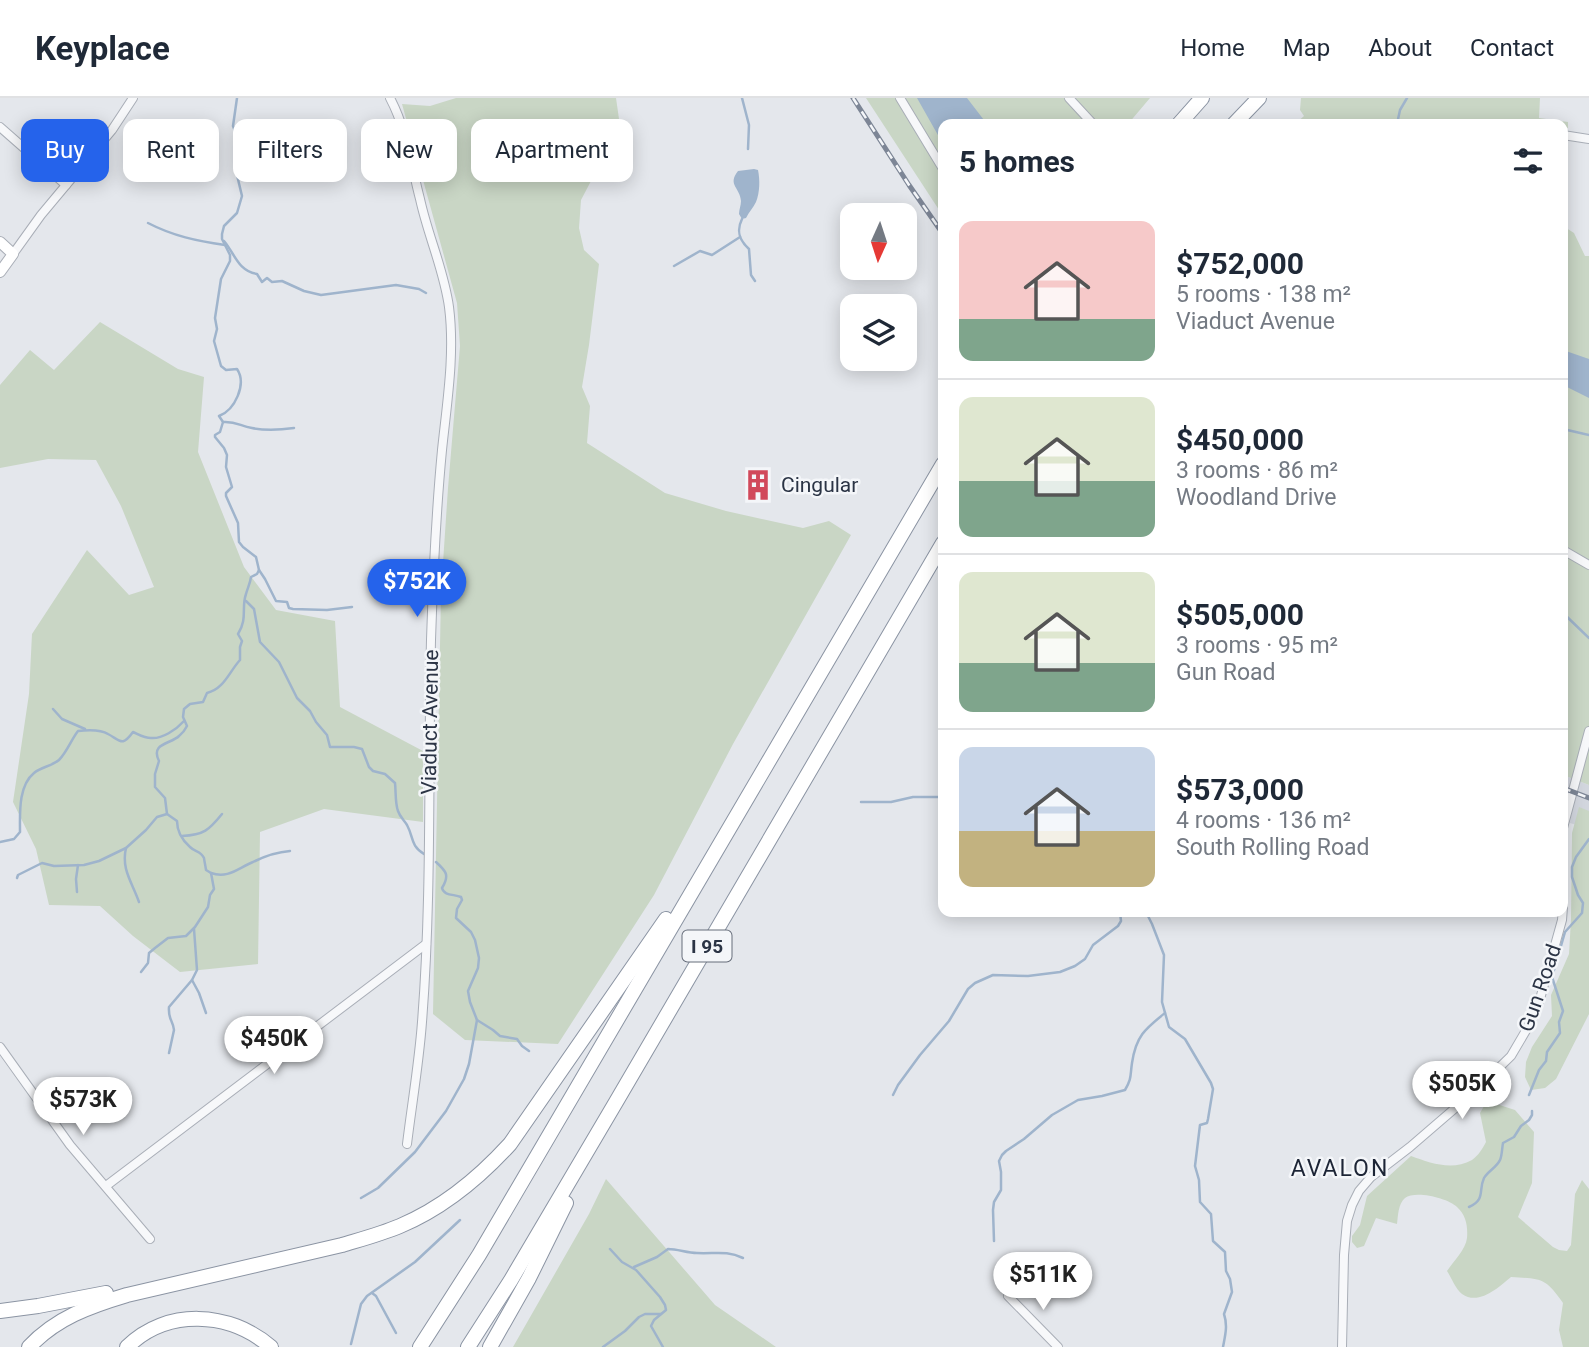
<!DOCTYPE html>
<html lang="en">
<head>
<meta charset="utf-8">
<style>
	body { margin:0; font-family:Roboto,sans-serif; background:#f2f2f3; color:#1f2937; height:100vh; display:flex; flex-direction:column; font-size:26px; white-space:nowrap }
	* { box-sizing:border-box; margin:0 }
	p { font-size:23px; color:#747a83 }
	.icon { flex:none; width:38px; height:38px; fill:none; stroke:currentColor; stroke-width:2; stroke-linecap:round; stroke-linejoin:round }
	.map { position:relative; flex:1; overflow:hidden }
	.details { position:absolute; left:938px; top:21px; width:630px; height:798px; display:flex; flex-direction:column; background:#fff; border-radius:14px; box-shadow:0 4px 18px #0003 }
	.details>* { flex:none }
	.hud { position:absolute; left:21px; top:21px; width:665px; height:63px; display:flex; gap:14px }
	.needle { width:46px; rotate:183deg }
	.controls { position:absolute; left:840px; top:105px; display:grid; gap:14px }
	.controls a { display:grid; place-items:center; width:77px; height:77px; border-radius:14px; background:#fff; box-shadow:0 4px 18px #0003; font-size:35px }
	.price { position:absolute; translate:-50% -60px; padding:0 16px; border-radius:24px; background:#fff; color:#222; font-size:23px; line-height:46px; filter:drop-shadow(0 2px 4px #0008) }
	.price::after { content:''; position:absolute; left:50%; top:42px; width:21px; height:16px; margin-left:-10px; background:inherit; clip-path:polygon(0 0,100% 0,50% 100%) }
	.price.current { background:#2563eb; color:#fff }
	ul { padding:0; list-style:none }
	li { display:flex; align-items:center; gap:21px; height:175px; padding:0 21px }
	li+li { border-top:2px solid #e0e1e3 }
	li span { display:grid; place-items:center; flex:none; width:196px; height:140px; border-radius:14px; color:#555 }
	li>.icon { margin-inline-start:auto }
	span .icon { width:84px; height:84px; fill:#fffc; stroke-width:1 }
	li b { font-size:30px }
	h2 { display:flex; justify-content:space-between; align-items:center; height:84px; padding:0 21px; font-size:30px }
	.chip { padding:0 24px; border-radius:14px; background:#fff; box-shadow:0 4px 18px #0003; font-size:24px; line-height:63px }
	.chip.current { background:#2563eb; color:#fff }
	header { display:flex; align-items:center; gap:42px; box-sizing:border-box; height:98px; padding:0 35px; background:#fff; border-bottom:2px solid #e0e1e3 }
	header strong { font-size:33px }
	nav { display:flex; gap:38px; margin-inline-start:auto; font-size:24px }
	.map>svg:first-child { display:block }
	.built { fill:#d2d6de }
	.green { fill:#c9d6c5 }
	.water { fill:#9fb4cc }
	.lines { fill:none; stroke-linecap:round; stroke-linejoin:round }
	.stream { stroke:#9fb4cc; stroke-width:2.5 }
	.street-casing { stroke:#a9aeb7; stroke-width:10 }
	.secondary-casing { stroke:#a9aeb7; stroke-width:12 }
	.highway-casing { stroke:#8b94a3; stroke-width:16 }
	.street { stroke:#f7f8fa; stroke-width:8 }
	.secondary { stroke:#fff; stroke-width:10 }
	.highway { stroke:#fff; stroke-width:14 }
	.rail-casing { stroke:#7d8696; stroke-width:5 }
	.rail { stroke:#f4f6f9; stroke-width:2.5; stroke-dasharray:8; stroke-linecap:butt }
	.labels { text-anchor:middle; stroke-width:5; stroke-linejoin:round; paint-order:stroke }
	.shield { fill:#f4f6f9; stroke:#676e7b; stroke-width:2 }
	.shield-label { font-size:19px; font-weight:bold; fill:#2b3445 }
	.poi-label { font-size:21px; fill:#2b3445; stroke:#f4f6f9; text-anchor:start }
	.street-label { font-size:21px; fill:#2b3445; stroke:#f4f6f9 }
	.neighbourhood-label { font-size:23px; letter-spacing:2px; fill:#1d2536; stroke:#f4f6f9 }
</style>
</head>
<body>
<header>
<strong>Keyplace</strong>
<nav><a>Home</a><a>Map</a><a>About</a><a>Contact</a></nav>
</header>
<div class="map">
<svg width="1589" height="1249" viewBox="0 0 1589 1249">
	<rect width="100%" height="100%" fill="#e4e7ec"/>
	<!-- built -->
	<path class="built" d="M1563,677L1589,687V731L1570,725L1573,707L1563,702Z"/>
	<!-- green -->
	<g class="green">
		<path d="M456,0H616L619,21L611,45L581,102L579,130L584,152L599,166L589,247L582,289L590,308L587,345L665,395L726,413L803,430L829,423L851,437L733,646L654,797L558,946L465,942L433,916L441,495L448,390L460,248L457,205L402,6L430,8Z"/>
		<path d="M866,0H1150L1128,26H943V118Z"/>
		<path d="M1301,0H1540L1539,20L1568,24V30L1563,29V26H1295L1304,18L1300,12Z"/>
		<path d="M1563,128L1574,135L1585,158H1589V687L1563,677Z"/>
		<path d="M100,224L178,271L204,279L198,354L244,469L276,512L335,523L340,609L423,653V724L324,711L260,734L258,866L180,874L133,838L100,808L49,807L36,751L13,704L29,596L32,536L87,452L129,497L154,489L121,408L96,362L48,361L0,370V287L30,252L54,272Z"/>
		<path d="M1579,709L1589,713V916L1556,981L1545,990L1531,992L1525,979L1526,964L1532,949L1552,918L1551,897L1569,856L1571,821L1572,735Z"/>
		<path d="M1487,1003L1515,1012L1534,1034L1532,1085L1518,1119L1553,1149L1559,1152L1567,1153L1571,1147L1575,1096L1582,1082L1589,1091V1249H1563L1559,1232L1563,1205C1545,1179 1541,1181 1511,1179C1499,1189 1479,1208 1462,1196C1456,1192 1451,1179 1447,1173C1453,1164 1466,1151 1467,1140C1468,1128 1466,1117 1457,1109C1448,1100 1415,1092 1405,1100C1398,1106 1398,1118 1397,1126L1376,1120L1364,1148L1357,1150L1352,1144V1138L1360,1127L1367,1098L1411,1058C1430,1065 1452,1073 1472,1062C1478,1058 1483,1050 1486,1044L1480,1015Z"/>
		<path d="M606,1081L715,1207L776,1249H513L589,1116Z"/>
	</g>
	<!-- water -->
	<g class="water">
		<path d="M917,0H967L987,26H943V46Z"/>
		<path d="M754,71L758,72C760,82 760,94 756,104C753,110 749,114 746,120L742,121L739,116C739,112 741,107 741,103C740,89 727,87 738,73Z"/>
		<path d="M1563,252L1589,261V300L1563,287Z"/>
	</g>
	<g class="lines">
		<!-- stream -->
		<g class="stream">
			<path d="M237,0L233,28L235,33L238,55L236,61V73L242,98L237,115L224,128L222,136V141L230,157V163L221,181L215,220L217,231L214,243L221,268L226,272L237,271C247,286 235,312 219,318L223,324L220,334L215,337V339L224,350L227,357L226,369L232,389L226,395V398L238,425L239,444L243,449L256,459L259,472L265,481L276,503L287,504L289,510L293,511L327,512L352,509"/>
			<path d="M742,0L749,27L748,51"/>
			<path d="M1397,26L1400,12L1407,0"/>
			<path d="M742,121C736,133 739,142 749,151L751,177L755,183"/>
			<path d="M148,125C173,138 197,143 225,147"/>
			<path d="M224,143C235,156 238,173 257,176L262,184L267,180L272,184L282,183L304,193L321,197L396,187L419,191L426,195"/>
			<path d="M674,168L700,153L712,157L740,139"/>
			<path d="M223,324C236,323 240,328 252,330C266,333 280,332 294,330"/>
			<path d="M1563,331L1589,337"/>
			<path d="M246,503L254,511L260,544L279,564L297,600L310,613L316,624L327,637L330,649H354L362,651L369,669L373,673L385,676L395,685C396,694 395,705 398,713C400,719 404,722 407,727C414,740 410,747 424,756"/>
			<path d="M1563,515L1589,540"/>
			<path d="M53,611L62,621L85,631"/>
			<path d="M861,704H891L913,699H943"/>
			<path d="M167,716L165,700L155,689V676L159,663C150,645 171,646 179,638C183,635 185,632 187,628L183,619L184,611L190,606L203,604L207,595C224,591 229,574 240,562V549L242,543L238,536C248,520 241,510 246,496C248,489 250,486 251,479L257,476L259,472"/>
			<path d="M182,738C204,737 209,732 222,716"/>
			<path d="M0,744L14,741L20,734C20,716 18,688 34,675C41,669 52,668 59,662C67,654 71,642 78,633C87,632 100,631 108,636C121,643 122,649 133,634C138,636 144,640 151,640C162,641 176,632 184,623"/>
			<path d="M126,750C121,771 132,784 139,804"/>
			<path d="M211,775C228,781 238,770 253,764C265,758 277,754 290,753"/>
			<path d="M17,780L18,777L42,765L54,768L84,767L99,763L126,750L146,732L157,719L167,716L177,723C177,733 182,742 190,749C195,754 201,753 204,760C204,761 206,771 206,772L211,775L214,791L210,797L208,809L195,829L186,838L168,840L155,850L149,855L148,865L141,874"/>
			<path d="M77,794L76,781L78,767"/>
			<path d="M1146,814L1152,826L1164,857L1162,904L1169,929L1185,941L1211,985L1213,991L1208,1021L1207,1025L1200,1027L1195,1068L1199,1082L1200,1104L1211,1116L1213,1143L1225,1154L1226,1173L1230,1181L1232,1194L1224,1216C1228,1228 1225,1238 1223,1249"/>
			<path d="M192,882L199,895L206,915"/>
			<path d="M477,922L493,932L500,938L517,941L522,948L529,953"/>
			<path d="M169,955L174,932C173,922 168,922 169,909L192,882L197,872L194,831"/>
			<path d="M893,997L898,987L920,957L949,923L968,891L975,885L993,877L1028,878L1060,874L1075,868L1085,861L1093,847L1118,828L1121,823L1120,814"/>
			<path d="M1529,997L1539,972L1546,963L1547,954L1560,935L1559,924L1563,913L1552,879L1565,834L1582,815L1583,805L1578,797L1572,779V769L1576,759L1589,741"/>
			<path d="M361,1100L378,1090L415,1054L446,1013L464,981L469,966L477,922L470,904L468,893L478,870L479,860L475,842L471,834L456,820L457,811L462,802L461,799C454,796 444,798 442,790C450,777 446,773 436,764"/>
			<path d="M1469,1109C1486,1101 1478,1093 1484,1080C1488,1073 1497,1069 1500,1062C1502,1058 1502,1050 1503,1045L1514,1039L1521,1028L1529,1022L1532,1017V1013"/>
			<path d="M994,1143L993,1112L994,1104L1001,1092V1074L999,1063L1002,1057L1006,1053L1024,1041L1052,1017L1078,1002L1102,998L1125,992C1132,980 1130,978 1132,965C1136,938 1145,931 1165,915"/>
			<path d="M610,1151L622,1164L636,1172L660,1199L665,1207L666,1212L654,1222L651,1228L663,1249"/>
			<path d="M634,1169L657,1159L668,1151C678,1151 687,1155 697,1155C715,1156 726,1152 743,1160"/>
			<path d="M372,1195L376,1198L396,1235"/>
			<path d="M351,1246L361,1206L367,1198L415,1164L460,1122"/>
			<path d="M603,1249L625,1233L639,1219L645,1216H661"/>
		</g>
		<defs>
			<g id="street">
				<path d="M390,0C407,32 411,67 420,101C428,138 444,172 449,209C455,256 447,304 442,352C436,415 433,479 431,542C428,670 432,797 422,924C419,965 412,1005 407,1046"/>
				<path d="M900,0L943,71"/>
				<path d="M1069,0L1093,26"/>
				<path d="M0,29L66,87"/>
				<path d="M1563,37L1589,41"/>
				<path d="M13,156L41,117L112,32L133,0"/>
				<path d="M1563,452L1589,467"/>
				<path d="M1563,730L1589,633"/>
				<path d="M0,949L70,1047L150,1141"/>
				<path d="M106,1088L426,846"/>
				<path d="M1008,1198L1058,1249"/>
				<path d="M1342,1249L1344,1157L1347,1123L1352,1107L1359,1093L1371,1079L1410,1049L1475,993L1511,958L1531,924L1540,901L1562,822L1563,809V792"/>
			</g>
			<path id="secondary" d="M0,144L13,156L0,174"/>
			<g id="highway">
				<path d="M1179,26L1202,0"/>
				<path d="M1234,26L1259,0"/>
				<path d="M0,1213L38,1208L106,1195"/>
				<path d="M29,1249C56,1220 90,1208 127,1197L342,1147C362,1141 381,1136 400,1128C443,1110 479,1080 510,1046L666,821"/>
				<path d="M127,1249C167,1210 229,1213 271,1249"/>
				<path d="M420,1249L479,1157L943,366"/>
				<path d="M468,1249L511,1182L616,1004L943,445"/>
				<path d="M490,1249L529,1180L566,1105"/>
			</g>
		</defs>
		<!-- street casing -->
		<use href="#street" class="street-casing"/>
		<!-- secondary casing -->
		<use href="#secondary" class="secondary-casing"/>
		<!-- highway casing -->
		<use href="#highway" class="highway-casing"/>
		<!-- street -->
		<use href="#street" class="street"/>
		<!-- secondary -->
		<use href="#secondary" class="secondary"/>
		<!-- highway -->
		<use href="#highway" class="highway"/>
		<defs>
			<g id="rail">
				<path d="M853,0L909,87L943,136"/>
				<path d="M1563,690L1589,700"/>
			</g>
		</defs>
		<!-- rail casing -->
		<use href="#rail" class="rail-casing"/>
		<!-- rail -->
		<use href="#rail" class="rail"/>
	</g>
	<!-- icons -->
	<defs>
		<symbol id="building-bare" viewBox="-9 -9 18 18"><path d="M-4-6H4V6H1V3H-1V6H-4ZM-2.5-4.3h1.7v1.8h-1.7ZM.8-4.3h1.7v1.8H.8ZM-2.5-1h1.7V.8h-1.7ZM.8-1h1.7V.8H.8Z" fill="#d1495b" stroke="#f4f6f9" stroke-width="2.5" paint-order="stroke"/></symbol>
	</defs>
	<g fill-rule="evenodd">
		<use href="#building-bare" x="736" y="365" width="44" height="44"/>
	</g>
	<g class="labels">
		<!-- shield labels -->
		<rect class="shield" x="682.5" y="832.5" width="49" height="31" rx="5"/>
		<g class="shield-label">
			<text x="707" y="855">I 95</text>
		</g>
		<!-- poi labels -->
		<g class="poi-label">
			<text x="781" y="394">Cingular</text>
		</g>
		<!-- street labels -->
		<g class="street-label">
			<text transform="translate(430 624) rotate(-89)" y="7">Viaduct Avenue</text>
			<text transform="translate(1540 890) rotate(-71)" y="7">Gun Road</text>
		</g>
		<!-- neighbourhood labels -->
		<g class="neighbourhood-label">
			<text x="1340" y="1078">AVALON</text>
		</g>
	</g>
</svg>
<div class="controls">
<a><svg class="needle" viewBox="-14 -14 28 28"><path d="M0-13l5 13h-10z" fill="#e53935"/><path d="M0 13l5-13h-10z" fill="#747a83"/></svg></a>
<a><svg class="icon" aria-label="layers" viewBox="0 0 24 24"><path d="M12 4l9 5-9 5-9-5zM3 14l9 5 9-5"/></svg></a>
</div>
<b class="price current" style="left:417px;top:521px">$752K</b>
<b class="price" style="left:274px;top:978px">$450K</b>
<b class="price" style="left:1462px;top:1023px">$505K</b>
<b class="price" style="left:83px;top:1039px">$573K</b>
<b class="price" style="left:1043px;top:1214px">$511K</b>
<div class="hud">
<a class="chip current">Buy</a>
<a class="chip">Rent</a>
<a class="chip">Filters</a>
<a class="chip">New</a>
<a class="chip">Apartment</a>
</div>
<section class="details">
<h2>5 homes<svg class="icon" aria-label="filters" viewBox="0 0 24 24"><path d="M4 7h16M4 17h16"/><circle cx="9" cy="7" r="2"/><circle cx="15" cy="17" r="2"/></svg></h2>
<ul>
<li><span style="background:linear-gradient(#f6c9c9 70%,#7fa58c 0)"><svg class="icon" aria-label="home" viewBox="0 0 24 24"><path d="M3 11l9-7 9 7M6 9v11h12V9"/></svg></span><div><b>$752,000</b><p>5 rooms · 138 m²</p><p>Viaduct Avenue</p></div></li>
<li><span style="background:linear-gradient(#dfe7d0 60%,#7fa58c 0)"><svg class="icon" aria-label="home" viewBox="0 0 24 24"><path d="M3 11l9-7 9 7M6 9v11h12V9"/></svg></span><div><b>$450,000</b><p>3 rooms · 86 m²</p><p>Woodland Drive</p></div></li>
<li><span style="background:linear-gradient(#dfe7d0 65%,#7fa58c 0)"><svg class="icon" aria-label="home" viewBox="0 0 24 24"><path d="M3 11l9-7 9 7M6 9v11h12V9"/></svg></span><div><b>$505,000</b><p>3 rooms · 95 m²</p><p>Gun Road</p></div></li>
<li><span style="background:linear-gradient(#c9d6e8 60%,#c2b280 0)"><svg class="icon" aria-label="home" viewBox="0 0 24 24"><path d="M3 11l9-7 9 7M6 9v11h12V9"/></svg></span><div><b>$573,000</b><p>4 rooms · 136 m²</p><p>South Rolling Road</p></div></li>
</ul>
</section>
</div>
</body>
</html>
